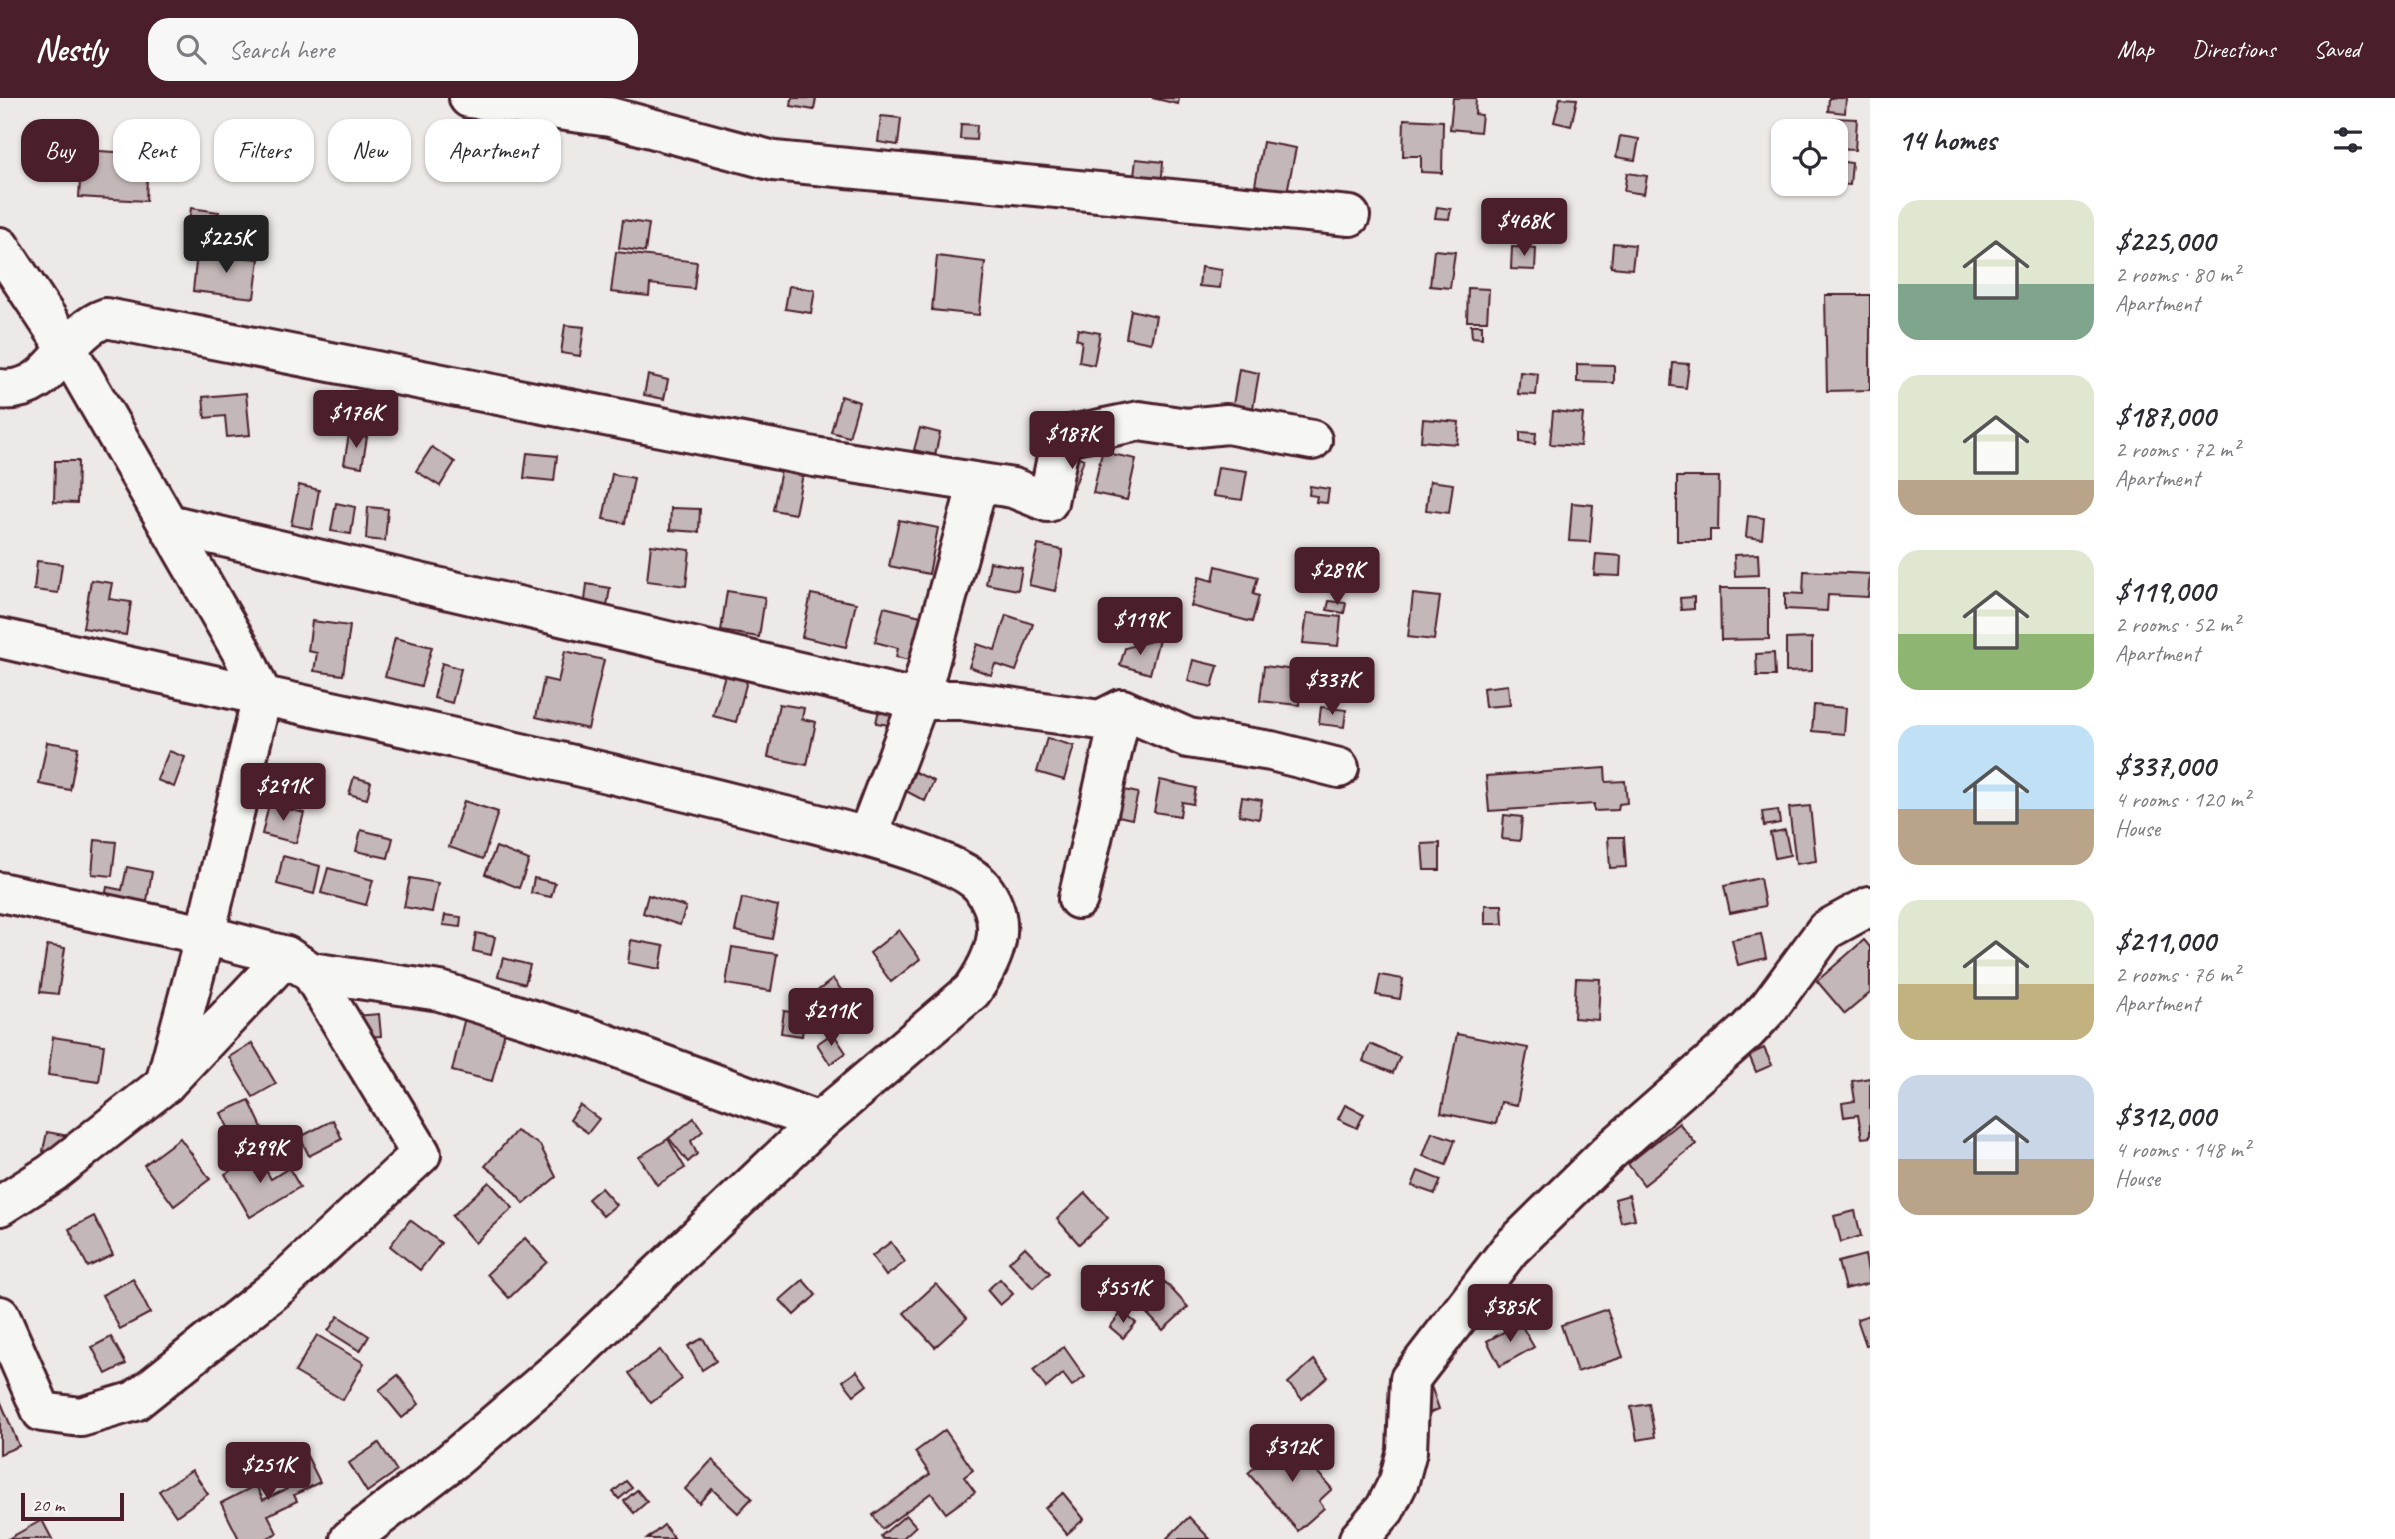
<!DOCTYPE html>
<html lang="en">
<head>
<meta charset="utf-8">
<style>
	body { margin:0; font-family:Caveat,sans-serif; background:#f7f7f7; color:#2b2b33; height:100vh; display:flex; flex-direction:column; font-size:26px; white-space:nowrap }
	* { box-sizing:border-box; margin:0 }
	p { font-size:23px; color:#7c7c81 }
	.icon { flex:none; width:38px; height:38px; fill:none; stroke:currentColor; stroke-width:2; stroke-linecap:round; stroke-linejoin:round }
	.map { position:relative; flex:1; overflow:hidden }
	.panel { display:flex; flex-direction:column; background:#fff; width:525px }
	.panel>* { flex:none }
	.top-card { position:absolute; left:21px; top:21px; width:665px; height:63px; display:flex; gap:14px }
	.buttons { position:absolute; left:1771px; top:21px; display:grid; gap:14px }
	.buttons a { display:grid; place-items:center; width:77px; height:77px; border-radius:14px; background:#fff; box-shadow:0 2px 5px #0004; font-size:35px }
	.scale { position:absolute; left:21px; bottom:18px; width:103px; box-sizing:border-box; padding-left:7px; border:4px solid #4a1f2b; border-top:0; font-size:19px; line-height:24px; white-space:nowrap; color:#4a1f2b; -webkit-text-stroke:5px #f6f6f2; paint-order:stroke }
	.price { position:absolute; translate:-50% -60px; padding:0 16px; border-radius:7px; background:#4a1f2b; color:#fff; font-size:23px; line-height:46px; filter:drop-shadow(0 2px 4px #0008) }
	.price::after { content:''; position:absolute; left:50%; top:42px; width:21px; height:16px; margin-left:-10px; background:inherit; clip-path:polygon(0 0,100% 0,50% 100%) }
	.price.active { background:#222; color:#fff }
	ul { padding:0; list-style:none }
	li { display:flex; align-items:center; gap:21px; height:175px; padding:0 28px }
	li span { display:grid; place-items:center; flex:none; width:196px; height:140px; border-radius:21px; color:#555 }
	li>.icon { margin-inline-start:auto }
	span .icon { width:84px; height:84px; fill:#fffc; stroke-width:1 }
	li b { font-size:30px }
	h2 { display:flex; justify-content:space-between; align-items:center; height:84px; padding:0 28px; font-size:30px }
	.chip { padding:0 24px; border-radius:21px; background:#fff; box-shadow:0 2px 5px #0004; font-size:24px; line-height:63px }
	.chip.active { background:#4a1f2b; color:#fff }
	header { display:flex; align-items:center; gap:42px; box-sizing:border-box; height:98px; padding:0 35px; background:#4a1f2b; color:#fff }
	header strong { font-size:33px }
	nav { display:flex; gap:38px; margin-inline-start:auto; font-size:24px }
	.search { width:490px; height:63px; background:#f7f7f7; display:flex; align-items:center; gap:18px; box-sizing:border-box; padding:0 24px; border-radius:21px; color:#7c7c81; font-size:26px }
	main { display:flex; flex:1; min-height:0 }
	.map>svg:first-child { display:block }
	.building { fill:#c4b7b7; stroke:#4a1f2b; stroke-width:2 }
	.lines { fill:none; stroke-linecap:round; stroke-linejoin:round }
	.minor-casing { stroke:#4a1f2b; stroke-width:44 }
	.minor { stroke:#f6f6f2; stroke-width:38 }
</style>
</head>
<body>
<header>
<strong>Nestly</strong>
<div class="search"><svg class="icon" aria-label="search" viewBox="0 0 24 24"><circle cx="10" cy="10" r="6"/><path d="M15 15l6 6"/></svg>Search here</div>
<nav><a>Map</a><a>Directions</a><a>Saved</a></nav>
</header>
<main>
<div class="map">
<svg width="1870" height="1441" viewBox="0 0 1870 1441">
	<rect width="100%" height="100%" fill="#ece9e6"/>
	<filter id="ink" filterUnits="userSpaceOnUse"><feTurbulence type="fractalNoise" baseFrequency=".0143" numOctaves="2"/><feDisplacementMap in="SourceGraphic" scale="14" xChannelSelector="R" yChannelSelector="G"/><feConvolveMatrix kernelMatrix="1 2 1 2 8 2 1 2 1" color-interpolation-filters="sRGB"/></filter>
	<g filter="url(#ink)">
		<!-- building -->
		<g class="building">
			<path d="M792,0H816L814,12L791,8Z"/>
			<path d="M1152,0H1179L1178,6Z"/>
			<path d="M1453,0H1476L1475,16L1482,17L1480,34L1450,31Z"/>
			<path d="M1560,0L1577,1L1571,28L1554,24Z"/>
			<path d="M1829,0H1846L1845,15L1828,13Z"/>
			<path d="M881,18L901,20L898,47L878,44Z"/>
			<path d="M1834,20L1857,21L1855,52L1836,51Z"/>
			<path d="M1404,21L1443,23L1442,75L1421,74V58H1403Z"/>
			<path d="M961,26L977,27L976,42L960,41Z"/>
			<path d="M1620,38L1639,41L1635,62L1616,59Z"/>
			<path d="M1263,44L1296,50L1287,94L1255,87Z"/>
			<path d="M82,52L148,56L146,103L79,99Z"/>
			<path d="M1136,61L1163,64L1161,90L1133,87Z"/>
			<path d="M1836,63L1852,65L1850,87L1836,86Z"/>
			<path d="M1627,75L1647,78L1644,96L1624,93Z"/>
			<path d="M1437,109L1451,111L1449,121L1435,120Z"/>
			<path d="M191,110L219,114L215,141L187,137Z"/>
			<path d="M623,122L649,126L645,154L619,150Z"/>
			<path d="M1613,145L1635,147L1632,171L1611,169Z"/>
			<path d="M1512,149L1536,150L1535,172L1511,171Z"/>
			<path d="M1434,152L1455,154L1450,190L1430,188Z"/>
			<path d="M616,154L697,164L694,191L650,186L649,198L611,194Z"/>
			<path d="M197,155L259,161L254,200L193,193Z"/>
			<path d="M937,158L985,164L979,217L932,212Z"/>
			<path d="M1201,169L1222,172L1220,190L1199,188Z"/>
			<path d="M789,188L815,192L811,215L785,211Z"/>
			<path d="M1468,190L1489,191L1487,223H1467Z"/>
			<path d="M1825,197H1870V292L1827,293Z"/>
			<path d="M1131,212L1156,218L1151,245L1126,240Z"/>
			<path d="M565,227L584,229L580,258L561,255Z"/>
			<path d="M1471,227H1482V240L1472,239Z"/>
			<path d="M1078,231L1100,235L1094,267L1079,264L1082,243L1076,241Z"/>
			<path d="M1673,265L1689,266L1686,290L1671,288Z"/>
			<path d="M1577,266L1614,267V285L1577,284Z"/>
			<path d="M1239,271L1259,275L1253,310L1233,307Z"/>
			<path d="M1520,274L1538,276L1536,297L1518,296Z"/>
			<path d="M648,277L668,282L664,301L644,297Z"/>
			<path d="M246,295L250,337L227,339L225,318L205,320L203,299Z"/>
			<path d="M841,298L859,304L849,339L831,334Z"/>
			<path d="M1553,313L1583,316L1580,348L1550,346Z"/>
			<path d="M1423,321L1459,324L1457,346L1421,343Z"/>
			<path d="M920,330L940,335L935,357L914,352Z"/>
			<path d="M1520,334L1536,335L1535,346L1520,344Z"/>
			<path d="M349,336L367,339L362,369L344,366Z"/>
			<path d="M432,349L455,364L440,388L416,373Z"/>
			<path d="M1102,354L1136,361L1127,402L1093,395Z"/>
			<path d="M527,355L557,358L554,383L524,380Z"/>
			<path d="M1071,356L1084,361L1074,390L1060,385Z"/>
			<path d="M55,363H78L77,405L54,404Z"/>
			<path d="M1218,369L1247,373L1242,402L1213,398Z"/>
			<path d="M781,372L803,376L795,416L773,412Z"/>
			<path d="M612,376L634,380L625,425L603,421Z"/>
			<path d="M1677,379H1719L1718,432H1710V443H1677Z"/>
			<path d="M1430,383L1453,386L1449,415L1426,412Z"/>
			<path d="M299,387L319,392L312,431L291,427Z"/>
			<path d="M1310,388L1329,391L1327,405L1316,404L1317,398L1309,397Z"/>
			<path d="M336,405L355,409L351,436L331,433Z"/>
			<path d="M1572,405L1593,407L1590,444L1569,443Z"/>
			<path d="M368,409L388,411L385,443L366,441Z"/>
			<path d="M671,410L700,411L699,434L670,432Z"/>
			<path d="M1748,418L1764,420L1762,441L1746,439Z"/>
			<path d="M899,422L938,430L929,476L889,468Z"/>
			<path d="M651,447L690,452L686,488L647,483Z"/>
			<path d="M1038,447L1063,452L1055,493L1029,487Z"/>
			<path d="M1596,456L1621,458L1620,478L1594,477Z"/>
			<path d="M1758,456L1759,477L1735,478L1734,457Z"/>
			<path d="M37,463L62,466L58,495L34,492Z"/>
			<path d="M990,464L1022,470L1018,492L986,486Z"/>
			<path d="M1216,468L1258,479L1253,496L1259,498L1252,524L1191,508L1199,479L1213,483Z"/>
			<path d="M1804,473L1870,476L1868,499L1828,497L1827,513L1785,511V495L1803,496Z"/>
			<path d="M91,482L112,485L109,501L131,504L126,537L83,530Z"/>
			<path d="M587,486L610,490L606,514L584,511Z"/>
			<path d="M1720,490H1769V541L1721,542Z"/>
			<path d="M727,493L765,499L759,539L721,533Z"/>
			<path d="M811,496L856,505L846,549L802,539Z"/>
			<path d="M1413,496L1440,499L1434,542L1408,539Z"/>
			<path d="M1694,499V511L1681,512L1680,500Z"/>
			<path d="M1329,503L1346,505L1344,515L1327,512Z"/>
			<path d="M884,509L925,519L914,563L896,559L898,550L875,544Z"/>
			<path d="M1307,515L1341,519L1338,548L1303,545Z"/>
			<path d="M1006,517L1033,526L1016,573L995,566L991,577L969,569L977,546L995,552Z"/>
			<path d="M312,523L350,528L343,577L314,573L317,555L308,553Z"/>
			<path d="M395,540L432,549L421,588L385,579Z"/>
			<path d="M1812,540V573L1786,574V541Z"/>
			<path d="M1159,541L1150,576L1120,567L1125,550Z"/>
			<path d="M565,553L604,562L588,631L536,619L544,581L558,584Z"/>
			<path d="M1774,555L1775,578H1757L1756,556Z"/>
			<path d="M1193,562L1218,568L1212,589L1188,583Z"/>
			<path d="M442,565L461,571L452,605L434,600Z"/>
			<path d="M1264,568L1303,573L1299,607L1260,603Z"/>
			<path d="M725,577L747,583L736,624L713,618Z"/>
			<path d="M1508,587L1510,607L1485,609L1483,590Z"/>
			<path d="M779,606L804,610L802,621L816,624L807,667L768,659Z"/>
			<path d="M1814,607L1846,610L1844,636L1812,633Z"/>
			<path d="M1321,609L1346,612L1344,629L1319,626Z"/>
			<path d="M879,611L899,614L896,628L876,625Z"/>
			<path d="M1047,640L1074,648L1064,682L1037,674Z"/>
			<path d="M47,644L78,649L70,692L39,686Z"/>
			<path d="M169,653L185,659L174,689L157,682Z"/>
			<path d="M1605,670L1606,684L1625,683L1627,705L1619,706L1618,712L1594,713V706L1489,713L1486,678Z"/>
			<path d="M915,674L934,683L925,703L906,693Z"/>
			<path d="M354,679L371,684L367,701L349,696Z"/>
			<path d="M1160,682L1196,690L1193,706L1182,704L1180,718L1154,714Z"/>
			<path d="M1115,690L1138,695L1132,721L1109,716Z"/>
			<path d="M1242,699L1262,702L1259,721L1239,717Z"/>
			<path d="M464,703L498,714L483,761L449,749Z"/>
			<path d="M269,706L304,715L296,745L262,736Z"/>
			<path d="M1810,708L1816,763L1796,766L1789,710Z"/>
			<path d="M1778,712L1780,725L1764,728L1762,714Z"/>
			<path d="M1504,717L1522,719L1520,743L1502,741Z"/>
			<path d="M361,732L393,740L388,760L356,753Z"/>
			<path d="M1785,732L1790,757L1775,760L1770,735Z"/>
			<path d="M1608,739H1624L1626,769L1610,770Z"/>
			<path d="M95,742L116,744L112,778L92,776Z"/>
			<path d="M1440,745V772H1424L1422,746Z"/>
			<path d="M496,749L529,762L519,790L485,776Z"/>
			<path d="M283,758L320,768L314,796L277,786Z"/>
			<path d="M127,769L152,774L145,814L104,805L107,789L122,792Z"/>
			<path d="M328,770L373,782L366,807L321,795Z"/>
			<path d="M410,780L438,785L432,814L404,809Z"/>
			<path d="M534,780L555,785L551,799L531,795Z"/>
			<path d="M1760,780L1765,808L1730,815L1724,788Z"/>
			<path d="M648,797L686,809L680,827L643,815Z"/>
			<path d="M742,800L778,808L772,841L735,833Z"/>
			<path d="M1485,807H1502L1503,826H1485Z"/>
			<path d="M445,817L461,819L460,829L443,827Z"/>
			<path d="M899,832L920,861L891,884L870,855Z"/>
			<path d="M476,835L495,839L491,857L473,853Z"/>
			<path d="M1761,836L1766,860L1738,867L1732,842Z"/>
			<path d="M631,842L664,848L660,871L628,865Z"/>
			<path d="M1864,842L1870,849V895L1845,916L1817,883Z"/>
			<path d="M47,847L65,850L58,896L40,894Z"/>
			<path d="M732,849L777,856L771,893L726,886Z"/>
			<path d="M503,860L530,867L525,886L498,878Z"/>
			<path d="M1380,877L1403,881L1400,901L1376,897Z"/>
			<path d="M1576,880L1600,881L1598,922L1574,920Z"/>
			<path d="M833,881L851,905L821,929L802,905Z"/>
			<path d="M784,913L805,916L802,938L781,935Z"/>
			<path d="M466,915L507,925L492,983L452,973Z"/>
			<path d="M379,916L381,938L358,939L356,918Z"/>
			<path d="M833,935L846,955L830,966L817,946Z"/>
			<path d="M1457,936L1528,950L1517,1007L1501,1004L1496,1026L1441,1015Z"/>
			<path d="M53,939L104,947L99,984L48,977Z"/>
			<path d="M252,945L276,986L253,999L229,959Z"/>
			<path d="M1370,946L1400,959L1393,975L1363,963Z"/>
			<path d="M1764,950L1772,967L1756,974L1749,957Z"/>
			<path d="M1870,980V1039L1862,1040L1858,1017L1844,1019L1842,1005L1855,1003L1852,983Z"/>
			<path d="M249,1002L265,1036L238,1050L221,1015Z"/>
			<path d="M580,1007L599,1021L588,1035L570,1022Z"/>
			<path d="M1345,1007L1364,1016L1357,1030L1338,1021Z"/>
			<path d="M694,1020L703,1033L691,1043L697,1056L688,1064L669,1040Z"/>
			<path d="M333,1022L342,1041L309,1058L300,1039Z"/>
			<path d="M1679,1025L1696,1046L1644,1087L1628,1066Z"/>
			<path d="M516,1033L540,1047L556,1079L524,1106L504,1083L485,1068Z"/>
			<path d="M47,1034L69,1038L65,1057L43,1053Z"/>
			<path d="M1432,1034L1455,1042L1446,1067L1423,1058Z"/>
			<path d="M180,1040L210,1081L174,1108L144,1067Z"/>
			<path d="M668,1041L685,1070L657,1087L639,1059Z"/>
			<path d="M257,1057L271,1081L289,1070L300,1089L250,1119L225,1076Z"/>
			<path d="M1418,1073L1441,1082L1435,1096L1412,1088Z"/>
			<path d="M489,1084L513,1110L475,1145L452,1118Z"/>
			<path d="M601,1090L616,1107L603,1118L588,1101Z"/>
			<path d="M1085,1095L1108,1120L1079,1146L1057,1121Z"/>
			<path d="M1629,1097L1635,1121L1621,1124L1615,1101Z"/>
			<path d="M1855,1113L1861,1138L1841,1144L1834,1118Z"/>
			<path d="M94,1118L113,1157L88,1169L69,1131Z"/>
			<path d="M410,1122L441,1145L420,1172L390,1148Z"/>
			<path d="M525,1140L547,1164L509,1200L487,1176Z"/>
			<path d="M891,1144L905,1164L886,1178L872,1158Z"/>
			<path d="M1025,1149L1050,1175L1033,1190L1009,1164Z"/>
			<path d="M1865,1157L1870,1185L1845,1191L1838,1164Z"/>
			<path d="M133,1181L150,1215L120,1231L102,1197Z"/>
			<path d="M1000,1181L1013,1196L1000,1207L987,1192Z"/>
			<path d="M803,1182L816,1197L794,1217L780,1202Z"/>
			<path d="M1141,1184L1152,1197L1165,1184L1188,1209L1163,1232L1128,1196Z"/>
			<path d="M936,1186L967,1220L935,1249L904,1215Z"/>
			<path d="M1607,1211L1623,1259L1577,1274L1561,1227Z"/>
			<path d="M1122,1214L1136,1225L1123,1240L1110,1229Z"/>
			<path d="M1870,1217V1246L1866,1247L1857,1221Z"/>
			<path d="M338,1218L369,1238L360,1253L328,1233Z"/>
			<path d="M1520,1225L1534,1249L1500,1268L1487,1243Z"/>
			<path d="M317,1237L364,1265L343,1302L295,1274Z"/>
			<path d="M111,1239L126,1266L106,1276L92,1249Z"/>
			<path d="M703,1240L716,1263L702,1272L688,1248Z"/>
			<path d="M1064,1249L1085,1279L1072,1288L1063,1276L1046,1290L1033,1272Z"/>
			<path d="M660,1252L682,1281L651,1305L629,1275Z"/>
			<path d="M1314,1262L1328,1279L1302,1301L1288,1285Z"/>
			<path d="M857,1273L867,1287L854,1297L843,1283Z"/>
			<path d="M398,1277L419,1306L402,1320L379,1292Z"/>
			<path d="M1431,1288L1439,1311L1425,1317L1416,1294Z"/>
			<path d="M0,1302L19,1348L0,1356Z"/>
			<path d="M1649,1306L1655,1339L1637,1342L1631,1309Z"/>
			<path d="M945,1332L973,1372L964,1379L975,1394L946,1415L931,1395L882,1431L873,1417L930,1376L915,1354Z"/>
			<path d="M1288,1340L1332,1391L1319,1403L1324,1410L1298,1433L1248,1375Z"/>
			<path d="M379,1345L397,1373L367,1394L349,1365Z"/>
			<path d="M307,1358L320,1384L294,1397L297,1403L268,1417L277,1435L266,1441H239L221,1405L256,1387L263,1402L287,1391L278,1372Z"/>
			<path d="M712,1362L752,1400L738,1415L712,1391L699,1405L685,1391Z"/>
			<path d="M192,1372L208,1396L176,1418L159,1393Z"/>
			<path d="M626,1383L632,1390L619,1401L613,1394Z"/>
			<path d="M637,1392L647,1404L634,1415L624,1403Z"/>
			<path d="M1063,1395L1084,1421L1067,1436L1045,1410Z"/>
			<path d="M906,1417L916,1428L902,1441H883L881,1438Z"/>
			<path d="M1189,1419L1210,1441H1166Z"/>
			<path d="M42,1422L52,1441H8Z"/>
			<path d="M664,1427L675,1441H647Z"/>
		</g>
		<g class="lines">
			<defs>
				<g id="minor">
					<path d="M469,0L610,19L774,63L1350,118"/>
					<path d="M0,149L67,251L243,556L262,598L205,837L165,986"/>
					<path d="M0,291C54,297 62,235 106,220L814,359L1013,390L1048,404L1061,339L1139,323L1187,330L1227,326L1312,342"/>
					<path d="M168,426L919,602H960L1100,622L1122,611L1188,640L1271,653L1339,670"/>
					<path d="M0,540C249,596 500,647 748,709C795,721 956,755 982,789C1010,825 995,860 972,893L819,1024L559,1271L452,1363L350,1441"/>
					<path d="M867,739L919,602L978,385"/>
					<path d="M0,794L205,837L286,858L311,874L440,893L593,941L819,1024"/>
					<path d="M1078,801L1122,611"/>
					<path d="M0,1108L52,1075L165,986L286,858"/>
					<path d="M0,1218L42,1314L81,1319L135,1303L279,1188L421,1056L311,874"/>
					<path d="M1359,1441L1385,1411L1399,1383L1407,1353L1410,1281L1510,1151L1608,1055L1747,933L1770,908L1826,832L1870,808"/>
				</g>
			</defs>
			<!-- minor casing -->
			<use href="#minor" class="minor-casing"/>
			<!-- minor -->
			<use href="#minor" class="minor"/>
		</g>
	</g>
</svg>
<div class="buttons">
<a><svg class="icon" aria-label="locate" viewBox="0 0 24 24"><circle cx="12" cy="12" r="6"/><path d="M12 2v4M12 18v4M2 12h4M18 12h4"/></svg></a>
</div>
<div class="scale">20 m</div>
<b class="price" style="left:1524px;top:160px">$468K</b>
<b class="price active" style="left:226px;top:177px">$225K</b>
<b class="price" style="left:356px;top:352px">$176K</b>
<b class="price" style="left:1072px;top:373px">$187K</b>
<b class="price" style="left:1337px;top:509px">$289K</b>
<b class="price" style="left:1140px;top:559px">$119K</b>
<b class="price" style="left:1332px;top:619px">$337K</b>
<b class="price" style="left:283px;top:725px">$291K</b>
<b class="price" style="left:831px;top:950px">$211K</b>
<b class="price" style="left:260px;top:1087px">$299K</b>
<b class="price" style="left:1123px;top:1227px">$551K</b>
<b class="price" style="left:1510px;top:1246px">$385K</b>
<b class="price" style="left:1292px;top:1386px">$312K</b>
<b class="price" style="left:268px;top:1404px">$251K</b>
<div class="top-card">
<a class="chip active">Buy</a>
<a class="chip">Rent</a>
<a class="chip">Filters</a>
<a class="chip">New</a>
<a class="chip">Apartment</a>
</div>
</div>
<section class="panel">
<h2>14 homes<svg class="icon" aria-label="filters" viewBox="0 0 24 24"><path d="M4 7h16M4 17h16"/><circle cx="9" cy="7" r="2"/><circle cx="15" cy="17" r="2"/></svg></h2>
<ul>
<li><span style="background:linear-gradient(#dfe7d0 60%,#7fa58c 0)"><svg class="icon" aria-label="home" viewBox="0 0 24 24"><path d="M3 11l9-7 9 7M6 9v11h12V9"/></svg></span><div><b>$225,000</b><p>2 rooms · 80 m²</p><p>Apartment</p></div></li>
<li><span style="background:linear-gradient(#dfe7d0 75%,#b9a48a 0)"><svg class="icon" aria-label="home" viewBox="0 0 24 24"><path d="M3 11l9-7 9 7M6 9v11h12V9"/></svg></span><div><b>$187,000</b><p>2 rooms · 72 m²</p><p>Apartment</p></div></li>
<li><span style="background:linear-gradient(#dfe7d0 60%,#8fb573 0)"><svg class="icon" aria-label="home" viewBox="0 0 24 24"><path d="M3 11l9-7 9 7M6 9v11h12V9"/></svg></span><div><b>$119,000</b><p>2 rooms · 52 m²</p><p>Apartment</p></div></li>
<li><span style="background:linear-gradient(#bfe0f5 60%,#b9a48a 0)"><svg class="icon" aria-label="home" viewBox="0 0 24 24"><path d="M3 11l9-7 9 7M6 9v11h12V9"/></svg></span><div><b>$337,000</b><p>4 rooms · 120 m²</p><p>House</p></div></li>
<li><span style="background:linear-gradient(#dfe7d0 60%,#c2b280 0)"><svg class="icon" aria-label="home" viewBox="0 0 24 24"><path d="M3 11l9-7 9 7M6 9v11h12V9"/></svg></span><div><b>$211,000</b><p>2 rooms · 76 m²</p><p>Apartment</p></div></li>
<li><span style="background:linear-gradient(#c9d6e8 60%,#b9a48a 0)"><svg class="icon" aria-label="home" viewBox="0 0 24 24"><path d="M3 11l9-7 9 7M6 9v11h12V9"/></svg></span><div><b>$312,000</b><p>4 rooms · 148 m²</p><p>House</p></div></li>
</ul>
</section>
</main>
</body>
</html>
